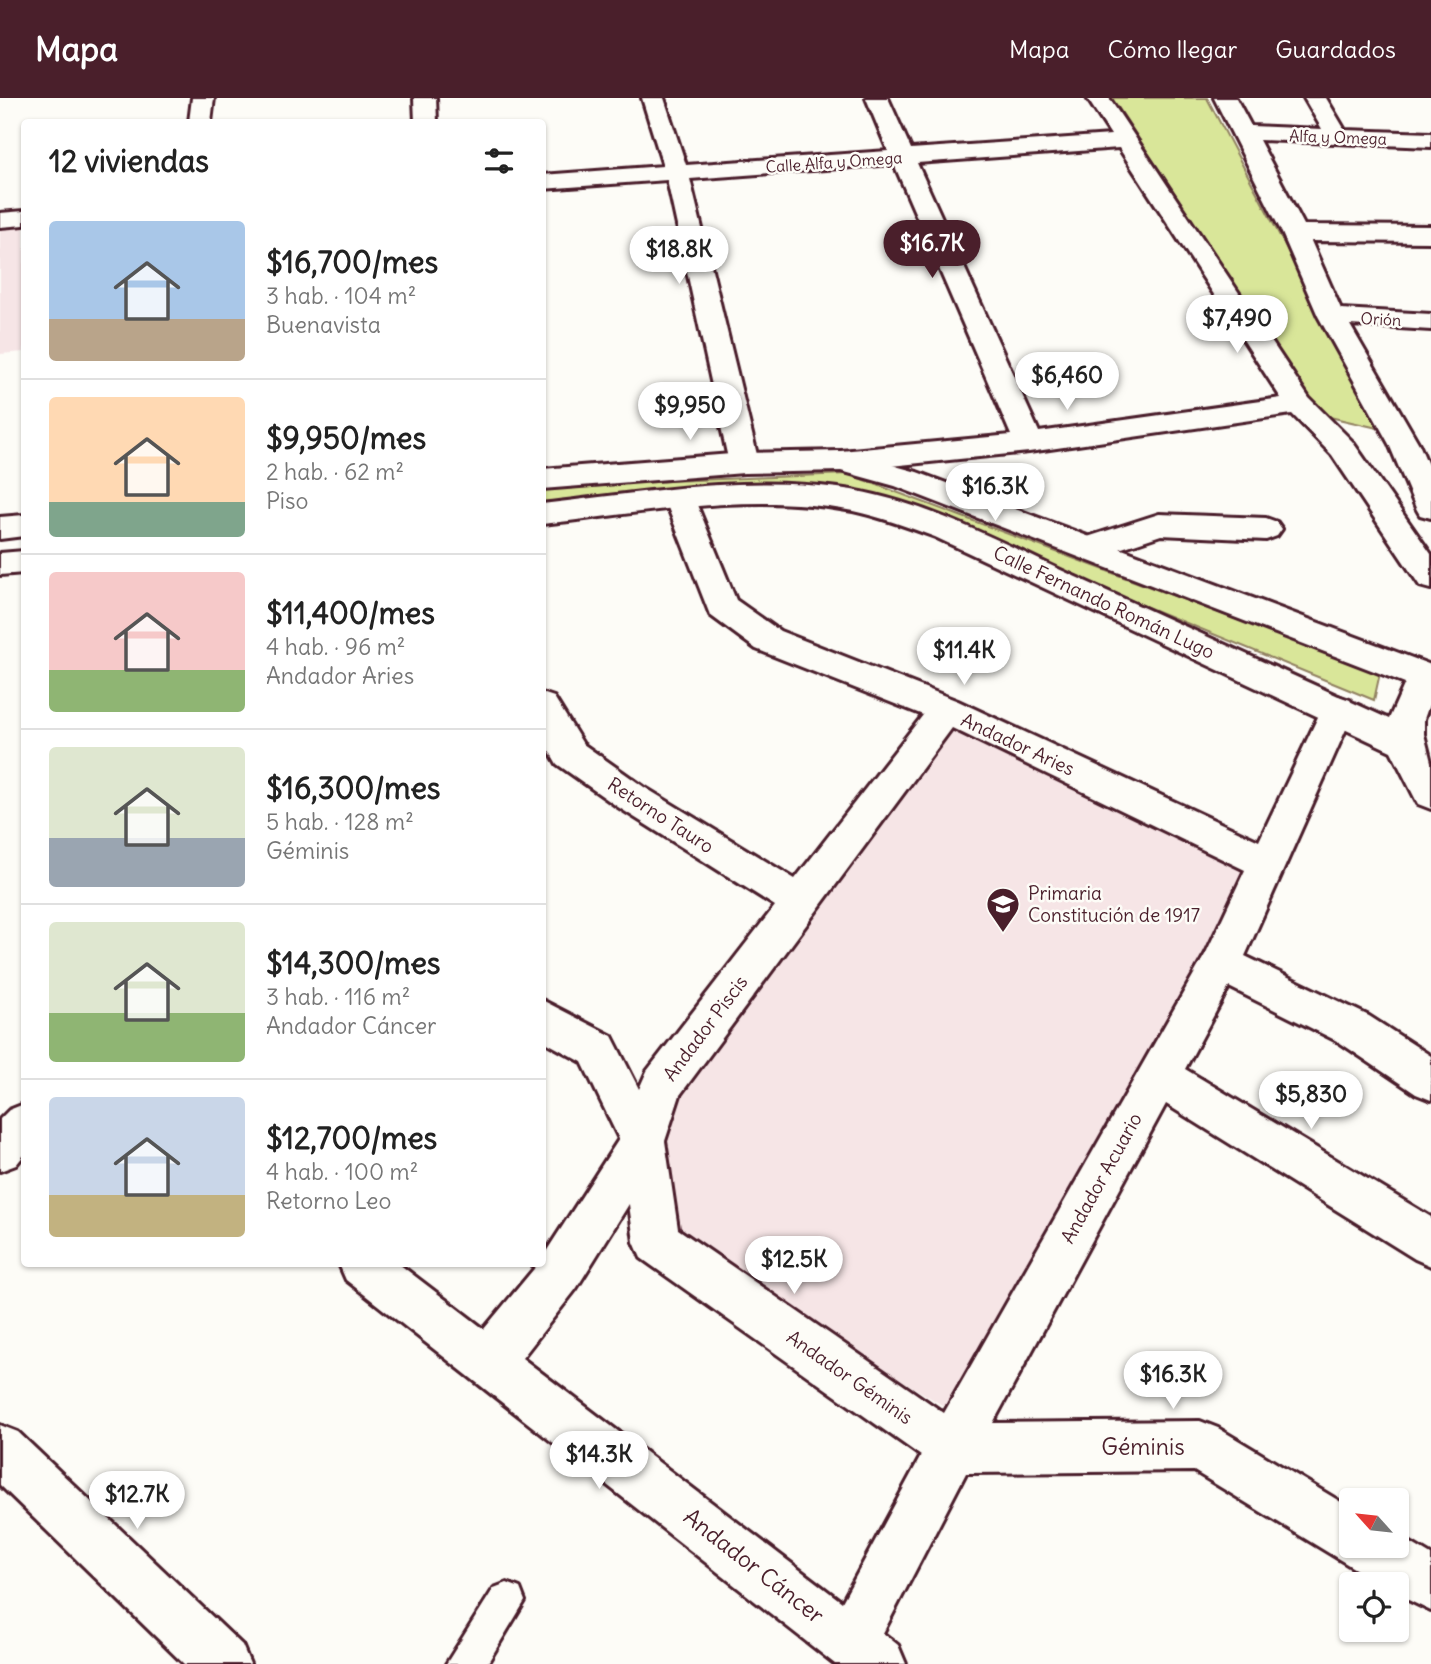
<!DOCTYPE html>
<html lang="es">
<head>
<meta charset="utf-8">
<style>
	body { margin:0; font-family:Delius,sans-serif; background:#f2f2f2; color:#222; height:100vh; display:flex; flex-direction:column; font-size:26px; white-space:nowrap }
	* { box-sizing:border-box; margin:0 }
	p { font-size:23px; color:#767676 }
	.icon { flex:none; width:38px; height:38px; fill:none; stroke:currentColor; stroke-width:2; stroke-linecap:round; stroke-linejoin:round }
	.map { position:relative; flex:1; overflow:hidden }
	.details { position:absolute; left:21px; top:21px; width:525px; height:1148px; display:flex; flex-direction:column; background:#fff; border-radius:7px; box-shadow:0 2px 5px #0004 }
	.details>* { flex:none }
	.needle { width:46px; rotate:297deg }
	.tools { position:absolute; left:1339px; top:1390px; display:grid; gap:14px }
	.tools a { display:grid; place-items:center; width:70px; height:70px; border-radius:7px; background:#fff; box-shadow:0 2px 5px #0004; font-size:35px }
	.price { position:absolute; translate:-50% -60px; padding:0 16px; border-radius:24px; background:#fff; color:#222; font-size:23px; line-height:46px; filter:drop-shadow(0 2px 4px #0008) }
	.price::after { content:''; position:absolute; left:50%; top:42px; width:21px; height:16px; margin-left:-10px; background:inherit; clip-path:polygon(0 0,100% 0,50% 100%) }
	.price.selected { background:#4a1f2b; color:#fff }
	ul { padding:0; list-style:none }
	li { display:flex; align-items:center; gap:21px; height:175px; padding:0 28px }
	li+li { border-top:2px solid #e0e0e0 }
	li span { display:grid; place-items:center; flex:none; width:196px; height:140px; border-radius:7px; color:#555 }
	li>.icon { margin-inline-start:auto }
	span .icon { width:84px; height:84px; fill:#fffc; stroke-width:1 }
	li b { font-size:30px }
	h2 { display:flex; justify-content:space-between; align-items:center; height:84px; padding:0 28px; font-size:30px }
	header { display:flex; align-items:center; gap:42px; box-sizing:border-box; height:98px; padding:0 35px; background:#4a1f2b; color:#fff }
	header strong { font-size:33px }
	nav { display:flex; gap:38px; margin-inline-start:auto; font-size:24px }
	.map>svg:first-child { display:block }
	.built { fill:#f6e5e6 }
	.green { fill:#d9e699; stroke:#928262; stroke-width:2 }
	.lines { fill:none; stroke-linecap:round; stroke-linejoin:round }
	.lane-casing { stroke:#4a1f2b; stroke-width:6 }
	.street-casing { stroke:#4a1f2b; stroke-width:6 }
	.secondary-casing { stroke:#4a1f2b; stroke-width:6 }
	.lane { fill:#fdfcf7; fill-rule:evenodd }
	.street { fill:#fdfcf7; fill-rule:evenodd }
	.secondary { fill:#fdfcf7; fill-rule:evenodd }
	.labels { text-anchor:middle; stroke-width:5; stroke-linejoin:round; paint-order:stroke }
	.far-street-label { font-size:16px; fill:#4a1f2b; stroke:#fdfcf7 }
	.street-label { font-size:19px; fill:#4a1f2b; stroke:#fdfcf7 }
	.poi-label { font-size:19px; fill:#4a1f2b; stroke:#fdfcf7; text-anchor:start }
	.near-street-label { font-size:23px; fill:#4a1f2b; stroke:#fdfcf7 }
</style>
</head>
<body>
<header>
<strong>Mapa</strong>
<nav><a>Mapa</a><a>Cómo llegar</a><a>Guardados</a></nav>
</header>
<div class="map">
<svg width="1431" height="1566" viewBox="0 0 1431 1566">
	<rect width="100%" height="100%" fill="#fdfcf7"/>
	<filter id="ink" filterUnits="userSpaceOnUse"><feTurbulence type="fractalNoise" baseFrequency=".0143" numOctaves="2"/><feDisplacementMap in="SourceGraphic" scale="14" xChannelSelector="R" yChannelSelector="G"/><feConvolveMatrix kernelMatrix="1 2 1 2 8 2 1 2 1" color-interpolation-filters="sRGB"/></filter>
	<g filter="url(#ink)">
		<!-- built -->
		<g class="built">
			<path d="M24,128V254L0,256V130Z"/>
			<path d="M944,627L1255,768L958,1317L682,1146L656,1021Z"/>
		</g>
		<!-- green -->
		<g class="green">
			<path d="M1112,0H1207L1382,331L1321,317Z"/>
			<path d="M848,376L1380,575L1374,602L862,392L543,408L542,388Z"/>
		</g>
		<g class="lines">
			<defs>
				<path id="lane" d="M507,1485L520,1490L525,1503L487,1566H446L494,1490Z"/>
				<g id="street">
					<path d="M192,0H214L211,24H189Z"/>
					<path d="M414,0H436L437,24H415Z"/>
					<path d="M642,0H664L686,67L888,53L866,0H888L911,51L1111,37L1087,0H1109L1309,300L1352,343L1431,456V491L1420,488L1332,357L1292,316L1029,354L841,373L830,370L826,363L830,356L841,353L1011,337L894,66L690,81L759,365L755,372L744,375L733,372L729,365L667,82L542,91V77L663,68ZM1119,50L1281,300L1039,334L917,65Z"/>
					<path d="M1214,0H1236L1251,28L1322,31L1304,0H1326L1345,32L1431,35V49L1259,42L1304,127L1431,128V144L1311,143L1341,211L1431,216V232L1350,227L1419,346L1431,374V420L1420,417L1416,410L1389,346L1318,218L1282,135Z"/>
					<path d="M24,113V127L0,129V115Z"/>
					<path d="M680,392L691,395L695,402L736,502L780,533L958,603L1259,743L1326,602L1338,598L1350,602L1355,611L1245,858L1369,918L1431,958V1002L1416,996L1339,944L1229,889L1185,971L1431,1119V1168L1415,1161L1166,1006L993,1325L1200,1323L1218,1330L1351,1410V1447H1396V1436L1431,1457V1513L1396,1496V1486H1380L1194,1373L966,1375L883,1535L898,1547L906,1566H835L346,1182L339,1166H399L484,1231L538,1166H542V1160L619,1041L582,964L542,942V902L612,938L639,991L647,973L775,808L618,709L557,666L542,640V595L554,599L583,646L644,689L795,781L923,617L756,551L710,517L665,402L669,395ZM952,630L1245,772L1206,855L944,1315L678,1131L665,1043L680,997ZM629,1106L634,1144L641,1160L921,1358L842,1504L522,1260L576,1191Z"/>
					<path d="M1159,416L1266,420L1277,424L1282,431L1277,438L1266,442L1161,437L1089,461L1078,458L1073,450L1078,442Z"/>
					<path d="M24,1006V1057L16,1067L0,1073V1021L9,1012Z"/>
					<path d="M0,1327L18,1334L242,1547L250,1566H184L0,1387Z"/>
				</g>
				<g id="secondary">
					<path d="M841,353L917,374L1431,567V601L1424,621V636L1431,664V711L1418,706L1391,653L935,439C908,429 881,419 853,413C752,393 643,415 542,426V406C640,395 740,377 838,390C922,401 1000,444 1076,479C1180,526 1285,574 1389,621L1405,585L895,388L841,373L744,375L542,391V371L744,355Z"/>
					<path d="M24,417V438L0,441V419Z"/>
					<path d="M24,453V475L0,477V455Z"/>
				</g>
			</defs>
			<!-- lane casing -->
			<use href="#lane" class="lane-casing"/>
			<!-- street casing -->
			<use href="#street" class="street-casing"/>
			<!-- secondary casing -->
			<use href="#secondary" class="secondary-casing"/>
			<!-- lane -->
			<use href="#lane" class="lane"/>
			<!-- street -->
			<use href="#street" class="street"/>
			<!-- secondary -->
			<use href="#secondary" class="secondary"/>
		</g>
	</g>
	<!-- icons -->
	<defs>
		<symbol id="school-pin" viewBox="-11 -11 22 30"><path d="M0 17L-7.5 6A9.5 9.5 0 1 1 7.5 6Z" fill="#4a1f2b" stroke="#fdfcf7"/><path d="M0-5L7-2L0 1L-7-2ZM-4 1L0 2.5L4 1V4Q0 6-4 4Z" fill="#fff"/></symbol>
	</defs>
	<g fill-rule="evenodd">
		<use href="#school-pin" x="984" y="787" width="38" height="52"/>
	</g>
	<g class="labels">
		<!-- far-street labels -->
		<g class="far-street-label">
			<text transform="translate(1338 39) rotate(2)" y="6">Alfa y Omega</text>
			<text transform="translate(834 64) rotate(-4)" y="6">Calle Alfa y Omega</text>
			<text transform="translate(1381 221) rotate(3)" y="6">Orión</text>
		</g>
		<!-- street labels -->
		<g class="street-label">
			<text transform="translate(1104 504) rotate(25)" y="7">Calle Fernando Román Lugo</text>
			<text transform="translate(1018 646) rotate(25)" y="7">Andador Aries</text>
			<text transform="translate(661 717) rotate(33)" y="7">Retorno Tauro</text>
			<text transform="translate(705 930) rotate(-53)" y="7">Andador Piscis</text>
			<text transform="translate(1101 1080) rotate(-61)" y="7">Andador Acuario</text>
			<text transform="translate(850 1279) rotate(35)" y="7">Andador Géminis</text>
		</g>
		<!-- poi labels -->
		<g class="poi-label">
			<text x="1028" y="802">Primaria<tspan x="1028" dy="22">Constitución de 1917</tspan></text>
		</g>
		<!-- near-street labels -->
		<g class="near-street-label">
			<text x="1143" y="1357">Géminis</text>
			<text transform="translate(754 1468) rotate(38)" y="8">Andador Cáncer</text>
		</g>
	</g>
</svg>
<div class="tools">
<a><svg class="needle" viewBox="-14 -14 28 28"><path d="M0-13l5 13h-10z" fill="#e53935"/><path d="M0 13l5-13h-10z" fill="#767676"/></svg></a>
<a><svg class="icon" aria-label="locate" viewBox="0 0 24 24"><circle cx="12" cy="12" r="6"/><path d="M12 2v4M12 18v4M2 12h4M18 12h4"/></svg></a>
</div>
<b class="price selected" style="left:932px;top:182px">$16.7K</b>
<b class="price" style="left:679px;top:188px">$18.8K</b>
<b class="price" style="left:1237px;top:257px">$7,490</b>
<b class="price" style="left:1067px;top:314px">$6,460</b>
<b class="price" style="left:690px;top:344px">$9,950</b>
<b class="price" style="left:995px;top:425px">$16.3K</b>
<b class="price" style="left:964px;top:589px">$11.4K</b>
<b class="price" style="left:1311px;top:1033px">$5,830</b>
<b class="price" style="left:794px;top:1198px">$12.5K</b>
<b class="price" style="left:1173px;top:1313px">$16.3K</b>
<b class="price" style="left:599px;top:1393px">$14.3K</b>
<b class="price" style="left:137px;top:1433px">$12.7K</b>
<section class="details">
<h2>12 viviendas<svg class="icon" aria-label="filters" viewBox="0 0 24 24"><path d="M4 7h16M4 17h16"/><circle cx="9" cy="7" r="2"/><circle cx="15" cy="17" r="2"/></svg></h2>
<ul>
<li><span style="background:linear-gradient(#a9c7e8 70%,#b9a48a 0)"><svg class="icon" aria-label="home" viewBox="0 0 24 24"><path d="M3 11l9-7 9 7M6 9v11h12V9"/></svg></span><div><b>$16,700/mes</b><p>3 hab. · 104 m²</p><p>Buenavista</p></div></li>
<li><span style="background:linear-gradient(#ffd9b3 75%,#7fa58c 0)"><svg class="icon" aria-label="home" viewBox="0 0 24 24"><path d="M3 11l9-7 9 7M6 9v11h12V9"/></svg></span><div><b>$9,950/mes</b><p>2 hab. · 62 m²</p><p>Piso</p></div></li>
<li><span style="background:linear-gradient(#f6c9c9 70%,#8fb573 0)"><svg class="icon" aria-label="home" viewBox="0 0 24 24"><path d="M3 11l9-7 9 7M6 9v11h12V9"/></svg></span><div><b>$11,400/mes</b><p>4 hab. · 96 m²</p><p>Andador Aries</p></div></li>
<li><span style="background:linear-gradient(#dfe7d0 65%,#9aa5b1 0)"><svg class="icon" aria-label="home" viewBox="0 0 24 24"><path d="M3 11l9-7 9 7M6 9v11h12V9"/></svg></span><div><b>$16,300/mes</b><p>5 hab. · 128 m²</p><p>Géminis</p></div></li>
<li><span style="background:linear-gradient(#dfe7d0 65%,#8fb573 0)"><svg class="icon" aria-label="home" viewBox="0 0 24 24"><path d="M3 11l9-7 9 7M6 9v11h12V9"/></svg></span><div><b>$14,300/mes</b><p>3 hab. · 116 m²</p><p>Andador Cáncer</p></div></li>
<li><span style="background:linear-gradient(#c9d6e8 70%,#c2b280 0)"><svg class="icon" aria-label="home" viewBox="0 0 24 24"><path d="M3 11l9-7 9 7M6 9v11h12V9"/></svg></span><div><b>$12,700/mes</b><p>4 hab. · 100 m²</p><p>Retorno Leo</p></div></li>
</ul>
</section>
</div>
</body>
</html>
